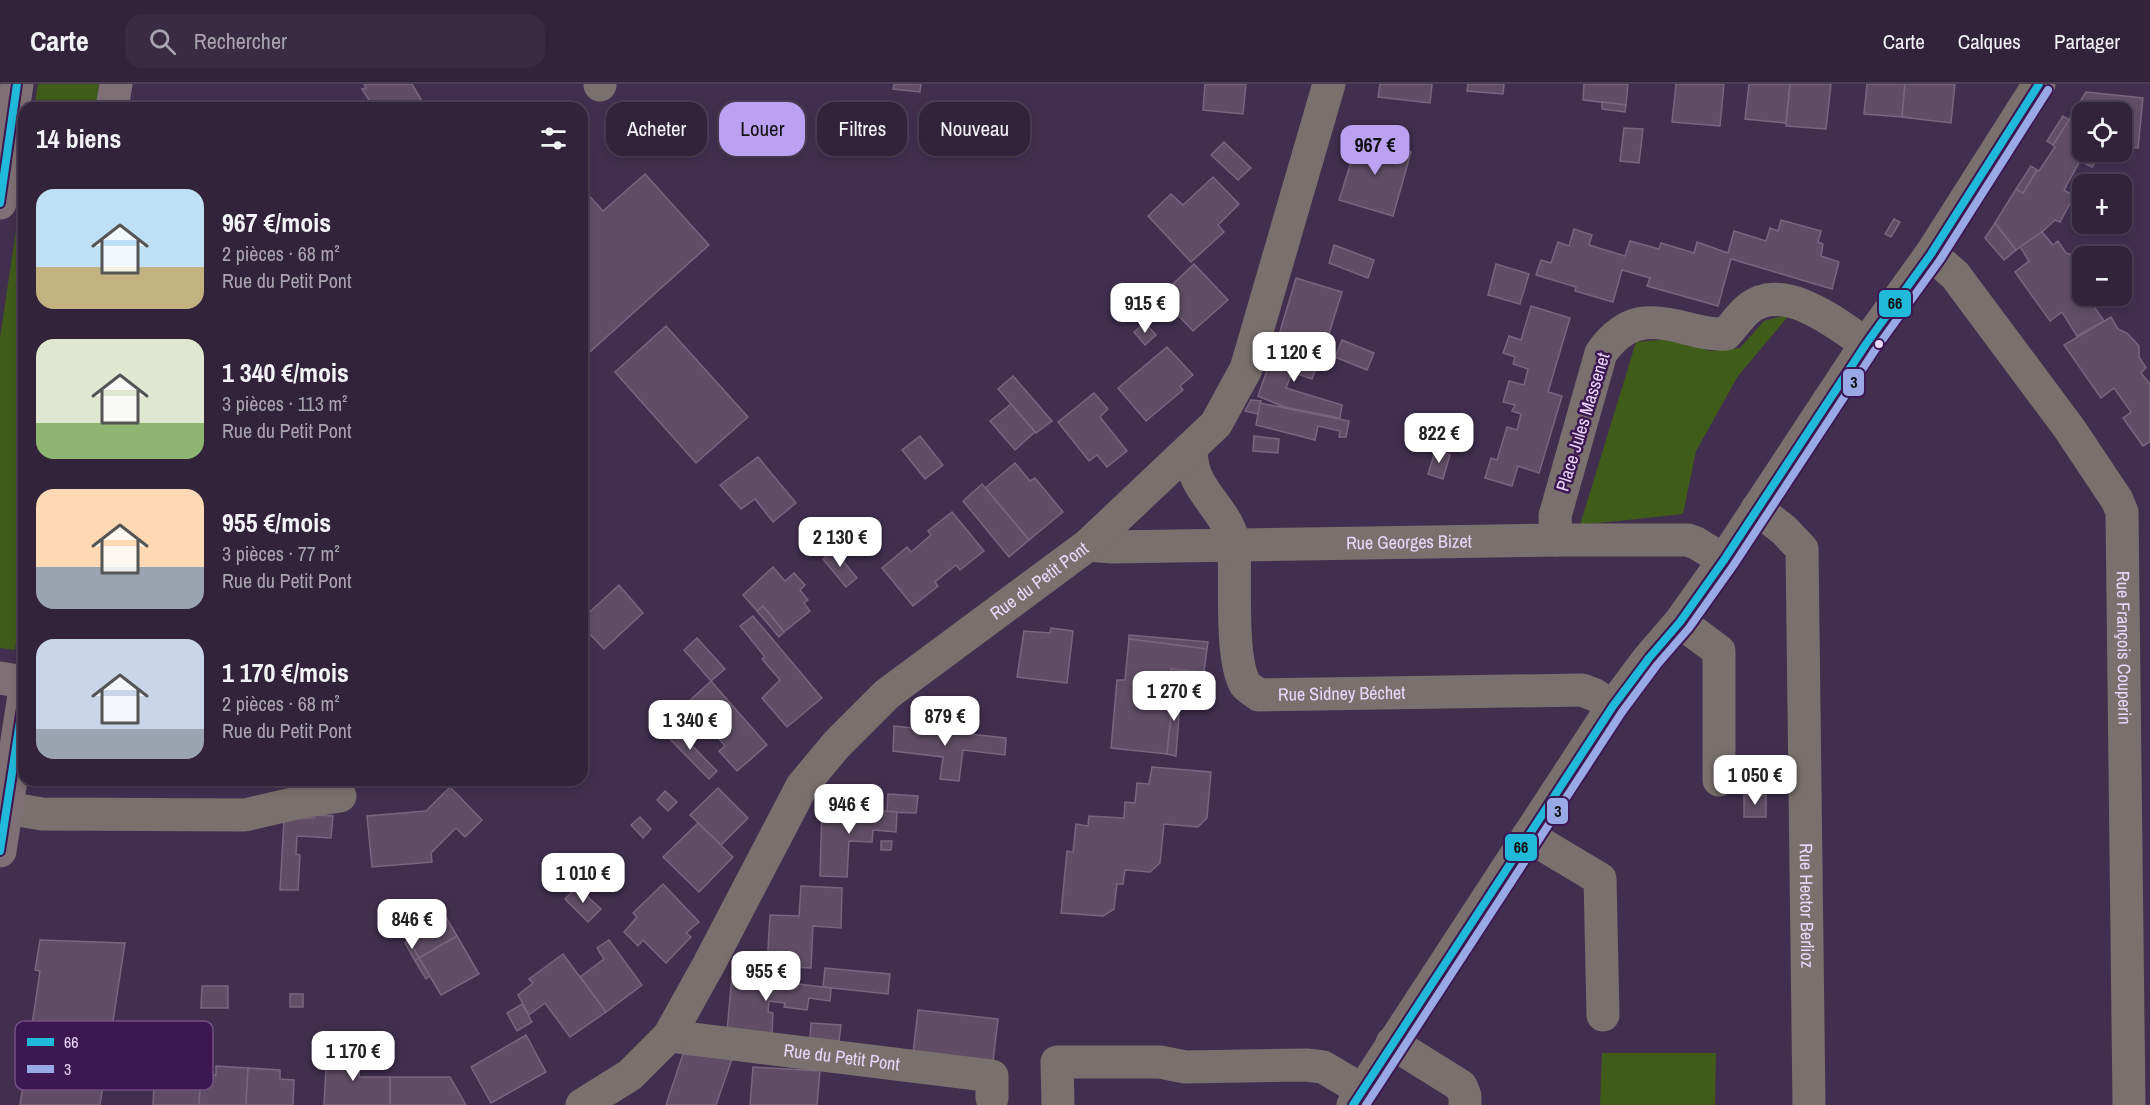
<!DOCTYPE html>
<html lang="fr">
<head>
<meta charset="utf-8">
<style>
	body { margin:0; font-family:"Archivo Narrow",sans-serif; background:#3a2b42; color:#f1f3f6; height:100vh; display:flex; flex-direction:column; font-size:22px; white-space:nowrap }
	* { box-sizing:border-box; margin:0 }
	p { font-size:20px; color:#a8a4af }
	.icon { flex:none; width:33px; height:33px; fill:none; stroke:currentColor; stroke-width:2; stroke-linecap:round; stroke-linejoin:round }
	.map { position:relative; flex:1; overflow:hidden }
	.side { position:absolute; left:18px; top:18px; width:570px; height:684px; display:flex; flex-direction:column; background:#32233b; border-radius:18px; box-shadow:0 3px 9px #0003,0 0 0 2px #4d4055 }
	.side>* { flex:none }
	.guide { position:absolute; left:606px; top:18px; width:570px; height:54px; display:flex; gap:12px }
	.fabs { position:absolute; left:2072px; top:18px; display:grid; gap:12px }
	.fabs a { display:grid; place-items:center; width:60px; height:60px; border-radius:12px; background:#32233b; box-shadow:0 3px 9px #0003,0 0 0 2px #4d4055; font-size:30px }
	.price { position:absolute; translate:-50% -51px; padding:0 14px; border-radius:12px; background:#fff; color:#222; font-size:20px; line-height:39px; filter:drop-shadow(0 2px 3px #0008) }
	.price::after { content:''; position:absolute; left:50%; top:36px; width:18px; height:14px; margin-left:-9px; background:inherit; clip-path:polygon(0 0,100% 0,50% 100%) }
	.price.on { background:#bca0f2; color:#111 }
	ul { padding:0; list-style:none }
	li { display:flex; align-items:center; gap:18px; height:150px; padding:0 18px }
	li span { display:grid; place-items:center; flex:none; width:168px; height:120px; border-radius:18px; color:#555 }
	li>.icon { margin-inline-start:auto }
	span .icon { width:72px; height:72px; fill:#fffc; stroke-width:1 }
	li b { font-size:26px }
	h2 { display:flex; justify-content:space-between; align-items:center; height:72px; padding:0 18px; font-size:26px }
	.tag { padding:0 21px; border-radius:18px; background:#32233b; box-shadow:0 3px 9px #0003,0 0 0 2px #4d4055; font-size:21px; line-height:54px }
	.tag.on { background:#bca0f2; color:#111 }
	header { display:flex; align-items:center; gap:36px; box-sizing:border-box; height:84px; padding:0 30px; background:#32233b; border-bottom:2px solid #4d4055 }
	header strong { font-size:28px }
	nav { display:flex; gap:33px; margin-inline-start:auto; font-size:21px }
	.search { width:420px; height:54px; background:#3a2b42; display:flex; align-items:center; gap:15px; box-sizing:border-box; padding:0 21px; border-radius:18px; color:#a8a4af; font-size:22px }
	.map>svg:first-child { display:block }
	.green { fill:#405c19 }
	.building { fill:#614e66; stroke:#79657e; stroke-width:1.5 }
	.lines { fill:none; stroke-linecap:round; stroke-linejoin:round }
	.minor { stroke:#7a716e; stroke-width:33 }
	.major { stroke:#7e7074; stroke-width:33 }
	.bus-1-casing { stroke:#3c1751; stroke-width:12 }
	.bus-2-casing { stroke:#3c1751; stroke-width:12 }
	.bus-1 { stroke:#20b9da; stroke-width:8 }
	.bus-2 { stroke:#98a9e6; stroke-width:8 }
	.bus-dot { fill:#ebd7fa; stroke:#3c1751; stroke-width:2 }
	.labels { text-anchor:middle; stroke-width:5; stroke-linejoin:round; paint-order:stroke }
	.street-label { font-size:18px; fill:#ebd7fa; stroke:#3c1751 }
	.key { fill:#3c1751; stroke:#715184; stroke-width:1.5 }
	.key-label { font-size:16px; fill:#ebd7fa }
	.line-badge { stroke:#3c1751; stroke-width:2 }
	.pale-badge-label { font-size:16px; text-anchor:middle; font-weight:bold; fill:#111 }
</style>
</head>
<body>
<header>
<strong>Carte</strong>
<div class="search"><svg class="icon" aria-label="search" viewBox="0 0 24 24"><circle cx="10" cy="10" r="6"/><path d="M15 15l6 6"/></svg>Rechercher</div>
<nav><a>Carte</a><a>Calques</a><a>Partager</a></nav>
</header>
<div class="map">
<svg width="2150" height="1021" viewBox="0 0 2150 1021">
	<rect width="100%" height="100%" fill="#422f4f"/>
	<!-- green -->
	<g class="green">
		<path d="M38,0H99L96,24H34Z"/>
		<path d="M24,92V508L15,566L0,564V254Z"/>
		<path d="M1790,230L1738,292L1696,367L1683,430L1580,441L1636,258L1674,255L1710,267L1740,264L1764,237Z"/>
		<path d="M1602,969H1716L1715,1021H1600Z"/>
	</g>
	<!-- building -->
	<g class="building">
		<path d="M364,0H412L426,24H374L362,5L366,4Z"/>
		<path d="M894,0H921L920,8L893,5Z"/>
		<path d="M1205,0H1246L1243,30L1203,26Z"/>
		<path d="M1380,0H1432L1430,19L1378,13Z"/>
		<path d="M1468,0H1504L1503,10L1467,7Z"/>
		<path d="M1584,0H1628L1626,21L1583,16Z"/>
		<path d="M1676,0H1724L1720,42L1672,38Z"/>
		<path d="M1749,0H1790L1786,39L1745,35Z"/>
		<path d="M1790,0H1831L1826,45L1786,42Z"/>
		<path d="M1867,0H1905L1902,33L1864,30Z"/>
		<path d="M1905,0H1955L1951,39L1902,33Z"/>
		<path d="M2086,8L2143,14L2138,64L2121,62V28H2082V68H2103L2092,83L2080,77L2064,106L2074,112L2060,138L2055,136L2042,148L2016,166L1995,139L2016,105L2023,109L2037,86L2039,87L2055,63L2053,61Z"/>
		<path d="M1602,18L1626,21L1625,28L1602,25Z"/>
		<path d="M2063,32L2069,36L2053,61L2047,57Z"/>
		<path d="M1624,44L1643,45L1639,79L1620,77Z"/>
		<path d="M1359,53L1411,68L1393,132L1339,116Z"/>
		<path d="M1224,58L1251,84L1238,96L1211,71Z"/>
		<path d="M2031,82L2037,86L2023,109L2016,105Z"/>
		<path d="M645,90L709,161L583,274L582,104L603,127Z"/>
		<path d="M1213,93L1239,120L1218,141L1224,148L1191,178L1148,132L1171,110L1183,121Z"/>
		<path d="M1894,135L1900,138L1891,153L1885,150Z"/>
		<path d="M1781,136L1821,147L1818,158L1823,160L1821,172L1839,178L1832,205L1731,175L1718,222L1647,202L1650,194L1622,186L1613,218L1575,207L1576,203L1536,191L1541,176L1551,179L1558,158L1569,162L1574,145L1592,151L1589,161L1625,172L1630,157L1659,165L1661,159L1694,169L1697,158L1728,169L1734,147L1766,157L1770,144L1778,147Z"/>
		<path d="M1995,139L2016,166L2004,176L1985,154Z"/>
		<path d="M2042,148L2053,161L2058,157L2066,169L2074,172L2082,182V212H2087L2104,237L2077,252L2062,228L2050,237L2015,188L2029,177L2020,163Z"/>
		<path d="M1334,161L1374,176L1368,194L1329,179Z"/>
		<path d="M1194,180L1228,216L1193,247L1178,231L1171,236L1154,218Z"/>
		<path d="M1496,180L1529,190L1520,220L1488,211Z"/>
		<path d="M1296,194L1342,208L1323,269L1279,251Z"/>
		<path d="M1531,222L1570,234L1548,308L1562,312L1539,389L1518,382L1512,402L1485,394L1491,374L1497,376L1507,343L1517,346L1521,330L1512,327L1515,321L1503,318L1509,297L1524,301L1528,285L1513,280L1515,273L1503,269L1509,252L1521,256Z"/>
		<path d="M2111,233L2118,245L2127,249L2139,262V273L2146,284L2141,289L2150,300V358L2143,362L2123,334L2131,328L2114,304L2101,314L2064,261Z"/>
		<path d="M1145,239L1156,251L1145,261L1134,248Z"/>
		<path d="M666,242L748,333L696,379L615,288Z"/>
		<path d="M1342,256L1374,269L1367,286L1335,273Z"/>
		<path d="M1276,260L1320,275L1312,295L1292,288L1286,304L1342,321L1340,334L1284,323L1258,312Z"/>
		<path d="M1167,263L1193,291L1180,302L1183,306L1146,337L1118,304Z"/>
		<path d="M1013,292L1052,337L1036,349L998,305Z"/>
		<path d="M1094,309L1108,325L1100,333L1127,367L1107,383L1097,371L1089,377L1058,338Z"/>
		<path d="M1251,316L1261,317L1258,330L1245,327Z"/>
		<path d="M1260,319L1349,337L1346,353H1339L1340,347L1318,342L1315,356L1256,341Z"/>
		<path d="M1011,320L1035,348L1015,366L990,337Z"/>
		<path d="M920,352L943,381L925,395L902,366Z"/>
		<path d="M1254,352L1279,355L1278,369L1253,367Z"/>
		<path d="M1436,365L1450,371L1443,395L1428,390Z"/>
		<path d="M758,373L796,419L773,438L755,415L741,425L720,401Z"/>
		<path d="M1015,379L1030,397L1035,394L1063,428L1029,456L985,404Z"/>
		<path d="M982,400L1029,456L1009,473L963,417Z"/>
		<path d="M952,428L984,467L960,486L956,481L935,498L938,502L913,522L882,484L907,463L911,468L931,451L928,447Z"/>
		<path d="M834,466L857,494L846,503L823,475Z"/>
		<path d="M773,483L785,497L794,489L805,501L800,506L808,516L804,519L810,527L784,548L763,522L757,527L743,511Z"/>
		<path d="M619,501L643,529L604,565L582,542V535Z"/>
		<path d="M763,522L784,548L779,553L757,527Z"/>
		<path d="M753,532L822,614L787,643L762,614L780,596L762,575L765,573L740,542Z"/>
		<path d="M1051,544L1073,547L1067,599L1017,593L1024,547L1050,549Z"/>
		<path d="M1129,551L1208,558L1207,565L1129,555Z"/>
		<path d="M697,554L725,585L711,597L684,566Z"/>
		<path d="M1129,555L1207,565L1204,588L1171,585L1169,602H1174L1167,670L1111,664L1117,596H1125Z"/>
		<path d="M1171,585L1204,588V590L1175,591L1174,602H1169Z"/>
		<path d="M711,597L767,661L737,687L719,667L725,662L703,635L699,639L684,622Z"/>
		<path d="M1174,602L1181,603L1176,672L1167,670Z"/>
		<path d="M670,639L717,687L709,695L662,647Z"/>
		<path d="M894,642L1006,654L1005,671L963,666L959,697L940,695L943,673L893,667Z"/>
		<path d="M1152,683L1211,688L1207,734L1198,743L1164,740L1160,779L1150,788L1125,786L1123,800H1117L1114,825L1103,832L1061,829L1067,767L1073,768L1076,740L1088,742L1089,732L1124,734L1125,718L1135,719L1137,699L1149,700Z"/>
		<path d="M450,703L482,736L465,753L456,744L431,769L432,778L372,783L367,732L426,727Z"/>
		<path d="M718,704L748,734L721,761L690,731Z"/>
		<path d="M665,707L677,718L668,727L657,716Z"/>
		<path d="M888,710L918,712L916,729L887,728Z"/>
		<rect x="1744" y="711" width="22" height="22"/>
		<path d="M822,723L897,728L896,748L873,746L872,758L849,757L847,793L820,792Z"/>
		<path d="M315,731L333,732L331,754L297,752L296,770L300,771L298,806H280L284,736L295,734H314Z"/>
		<path d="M640,733L651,745L643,754L631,741Z"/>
		<path d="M698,739L733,773L699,808L663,773Z"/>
		<path d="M881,757H892L891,766H881Z"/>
		<path d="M663,800L699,838L686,849L691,853L666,879L643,856L638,862L624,848L637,833L633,829Z"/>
		<path d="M801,802L842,804L841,844L813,842L811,884L767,882L770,831L799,832Z"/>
		<path d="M577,803L601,825L588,838L565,815Z"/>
		<path d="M436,816L457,852L419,874L398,837Z"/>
		<path d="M457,852L479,890L441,911L419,874Z"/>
		<path d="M40,856L125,859L100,1021H20L40,887L35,886Z"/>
		<path d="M409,856L419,874L415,877L405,859Z"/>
		<path d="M609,856L642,901L606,928L580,893L604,875L597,864Z"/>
		<path d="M563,870L606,928L570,953L545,919L529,931L518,911L533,899L529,895Z"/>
		<path d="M419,874L430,892L426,895L415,877Z"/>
		<path d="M825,884L890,890L888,910L823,903Z"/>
		<path d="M732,892L831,904L830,917L809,914L807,926L784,923L785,919L769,917L768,928L773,929L772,951L727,947Z"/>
		<path d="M202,902H228V924H201Z"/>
		<rect x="290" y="910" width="13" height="13"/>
		<path d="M522,920L532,938L517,947L507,929Z"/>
		<path d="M918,926L998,935L993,978L913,969Z"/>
		<path d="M811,939L841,941L839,957L810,954Z"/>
		<path d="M526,951L546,988L491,1019L471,983Z"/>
		<path d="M327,966L360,967L359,993H390V1021H324Z"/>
		<path d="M683,970L732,975L716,1021H666Z"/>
		<path d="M155,978L188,980L187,990H201L199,1021H153Z"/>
		<path d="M216,982L248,984L246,1021H199L201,990L216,991Z"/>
		<path d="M753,983L820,987L817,1021H750Z"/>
		<path d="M248,984L280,986V995L294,996L293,1021H246Z"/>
		<path d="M390,993H450L466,1021H390Z"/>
	</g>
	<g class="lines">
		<!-- minor -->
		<g class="minor">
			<path d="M600,1V0"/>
			<path id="s1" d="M1931,170L1955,191L2069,344L2117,416L2122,428L2129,1021"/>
			<path id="s2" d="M1190,365C1192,373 1192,383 1196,392C1206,416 1233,436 1234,464C1236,497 1230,573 1245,600C1248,604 1255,608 1259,611L1582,606L1595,611L1613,622"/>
			<path id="s3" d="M1757,425L1784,446L1802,465L1809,1021"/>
			<path d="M1556,456L1555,432L1601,269C1626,234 1650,234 1689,245C1702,248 1713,251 1726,250C1733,242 1740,232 1748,225C1783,196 1837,240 1866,260"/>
			<path id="s4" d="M1088,461L1112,463L1556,456H1688L1696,459L1724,476"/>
			<path d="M1680,538L1719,567V696"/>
			<path d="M7,724L42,730L245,731L301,718L340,712"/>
			<path d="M1528,752L1600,795L1603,931"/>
			<path id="s5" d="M669,952L992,992V1014"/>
			<path d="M1392,959L1461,1002L1465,1012V1021"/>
			<path id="s6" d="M582,1021L630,991L669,952L709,880L802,702L837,660L887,610L1088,461L1216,340L1246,285L1329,0"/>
			<path d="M1058,1021L1057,978H1160L1185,983L1306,981L1323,983L1362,1006"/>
			<path d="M1353,1021L1613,622L1649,574L1680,538L1724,476L1866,260L1931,170L2039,0"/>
		</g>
		<!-- major -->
		<g class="major">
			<path d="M112,24L116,0"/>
			<path d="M0,119L17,0"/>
			<path d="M0,594L24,598"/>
			<path d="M0,767L24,611"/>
		</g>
		<defs>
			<g id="bus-1">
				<path d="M0,119L17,0"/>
				<path d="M0,767L24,611"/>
				<path d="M1353,1021L1613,622L1649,574L1680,538L1724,476L1866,260L1931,170L2039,0"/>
			</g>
			<path id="bus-2" d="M1366,1021L1622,628L1657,581L1689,544L1733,482L1875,266L1940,176L2048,6"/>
		</defs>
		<!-- bus-1 casing -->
		<use href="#bus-1" class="bus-1-casing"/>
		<!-- bus-2 casing -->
		<use href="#bus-2" class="bus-2-casing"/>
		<!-- bus-1 -->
		<use href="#bus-1" class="bus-1"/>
		<!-- bus-2 -->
		<use href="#bus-2" class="bus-2"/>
	</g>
	<!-- markers -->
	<circle class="bus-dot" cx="1879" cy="260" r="5"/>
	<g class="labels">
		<!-- street labels -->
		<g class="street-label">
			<text transform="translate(1583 338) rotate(-73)" y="6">Place Jules Massenet</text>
			<text dy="6" stroke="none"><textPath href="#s4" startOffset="321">Rue Georges Bizet</textPath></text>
			<text dy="6" stroke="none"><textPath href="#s6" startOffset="710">Rue du Petit Pont</textPath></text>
			<text dy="6" stroke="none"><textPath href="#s1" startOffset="458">Rue François Couperin</textPath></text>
			<text dy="6" stroke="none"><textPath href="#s2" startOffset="348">Rue Sidney Béchet</textPath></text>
			<text dy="6" stroke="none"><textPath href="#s3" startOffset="417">Rue Hector Berlioz</textPath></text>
			<text dy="6" stroke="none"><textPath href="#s5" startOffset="174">Rue du Petit Pont</textPath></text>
		</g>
	</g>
	<!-- legend -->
	<rect x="15" y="937" width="198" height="69" rx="9" class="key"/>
	<rect x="27" y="954" width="27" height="8" fill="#20b9da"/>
	<rect x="27" y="981" width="27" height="8" fill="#98a9e6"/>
	<g class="key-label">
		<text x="64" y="964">66</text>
		<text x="64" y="991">3</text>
	</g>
	<g class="line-badge">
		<rect x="1878" y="205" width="34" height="29" rx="6" fill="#20b9da"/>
		<rect x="1842" y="284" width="23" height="29" rx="6" fill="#98a9e6"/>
		<rect x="1546" y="713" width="23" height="28" rx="6" fill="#98a9e6"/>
		<rect x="1504" y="749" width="34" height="29" rx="6" fill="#20b9da"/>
	</g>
	<g class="pale-badge-label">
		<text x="1895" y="225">66</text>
		<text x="1854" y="304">3</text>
		<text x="1558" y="733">3</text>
		<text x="1521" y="769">66</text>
	</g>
</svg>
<div class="fabs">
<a><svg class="icon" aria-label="locate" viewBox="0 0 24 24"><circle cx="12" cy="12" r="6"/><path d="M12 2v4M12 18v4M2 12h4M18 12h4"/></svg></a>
<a>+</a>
<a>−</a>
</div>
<b class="price on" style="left:1375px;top:92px">967 €</b>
<b class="price" style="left:1145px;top:250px">915 €</b>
<b class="price" style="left:1294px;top:299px">1 120 €</b>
<b class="price" style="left:1439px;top:380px">822 €</b>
<b class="price" style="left:840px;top:484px">2 130 €</b>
<b class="price" style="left:1174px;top:638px">1 270 €</b>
<b class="price" style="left:945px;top:663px">879 €</b>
<b class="price" style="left:690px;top:667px">1 340 €</b>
<b class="price" style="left:1755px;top:722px">1 050 €</b>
<b class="price" style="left:849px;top:751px">946 €</b>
<b class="price" style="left:583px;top:820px">1 010 €</b>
<b class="price" style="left:412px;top:866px">846 €</b>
<b class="price" style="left:766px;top:918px">955 €</b>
<b class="price" style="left:353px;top:998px">1 170 €</b>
<div class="guide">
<a class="tag">Acheter</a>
<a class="tag on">Louer</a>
<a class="tag">Filtres</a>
<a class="tag">Nouveau</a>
</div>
<section class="side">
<h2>14 biens<svg class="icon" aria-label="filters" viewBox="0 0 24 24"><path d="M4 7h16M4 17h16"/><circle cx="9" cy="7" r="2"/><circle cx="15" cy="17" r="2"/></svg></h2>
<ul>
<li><span style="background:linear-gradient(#bfe0f5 65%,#c2b280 0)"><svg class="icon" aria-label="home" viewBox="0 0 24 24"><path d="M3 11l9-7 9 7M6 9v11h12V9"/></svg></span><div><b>967 €/mois</b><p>2 pièces · 68 m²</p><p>Rue du Petit Pont</p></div></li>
<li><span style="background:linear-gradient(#dfe7d0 70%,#8fb573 0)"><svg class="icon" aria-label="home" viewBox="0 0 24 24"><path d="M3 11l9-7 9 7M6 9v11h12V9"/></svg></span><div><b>1 340 €/mois</b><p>3 pièces · 113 m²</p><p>Rue du Petit Pont</p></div></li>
<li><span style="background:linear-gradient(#ffd9b3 65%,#9aa5b1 0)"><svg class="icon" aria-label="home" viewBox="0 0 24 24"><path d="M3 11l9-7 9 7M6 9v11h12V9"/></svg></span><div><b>955 €/mois</b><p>3 pièces · 77 m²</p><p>Rue du Petit Pont</p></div></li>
<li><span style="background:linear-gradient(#c9d6e8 75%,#9aa5b1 0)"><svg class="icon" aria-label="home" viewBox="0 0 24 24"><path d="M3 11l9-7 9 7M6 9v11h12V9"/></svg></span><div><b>1 170 €/mois</b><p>2 pièces · 68 m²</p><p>Rue du Petit Pont</p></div></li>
</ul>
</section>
</div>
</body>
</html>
